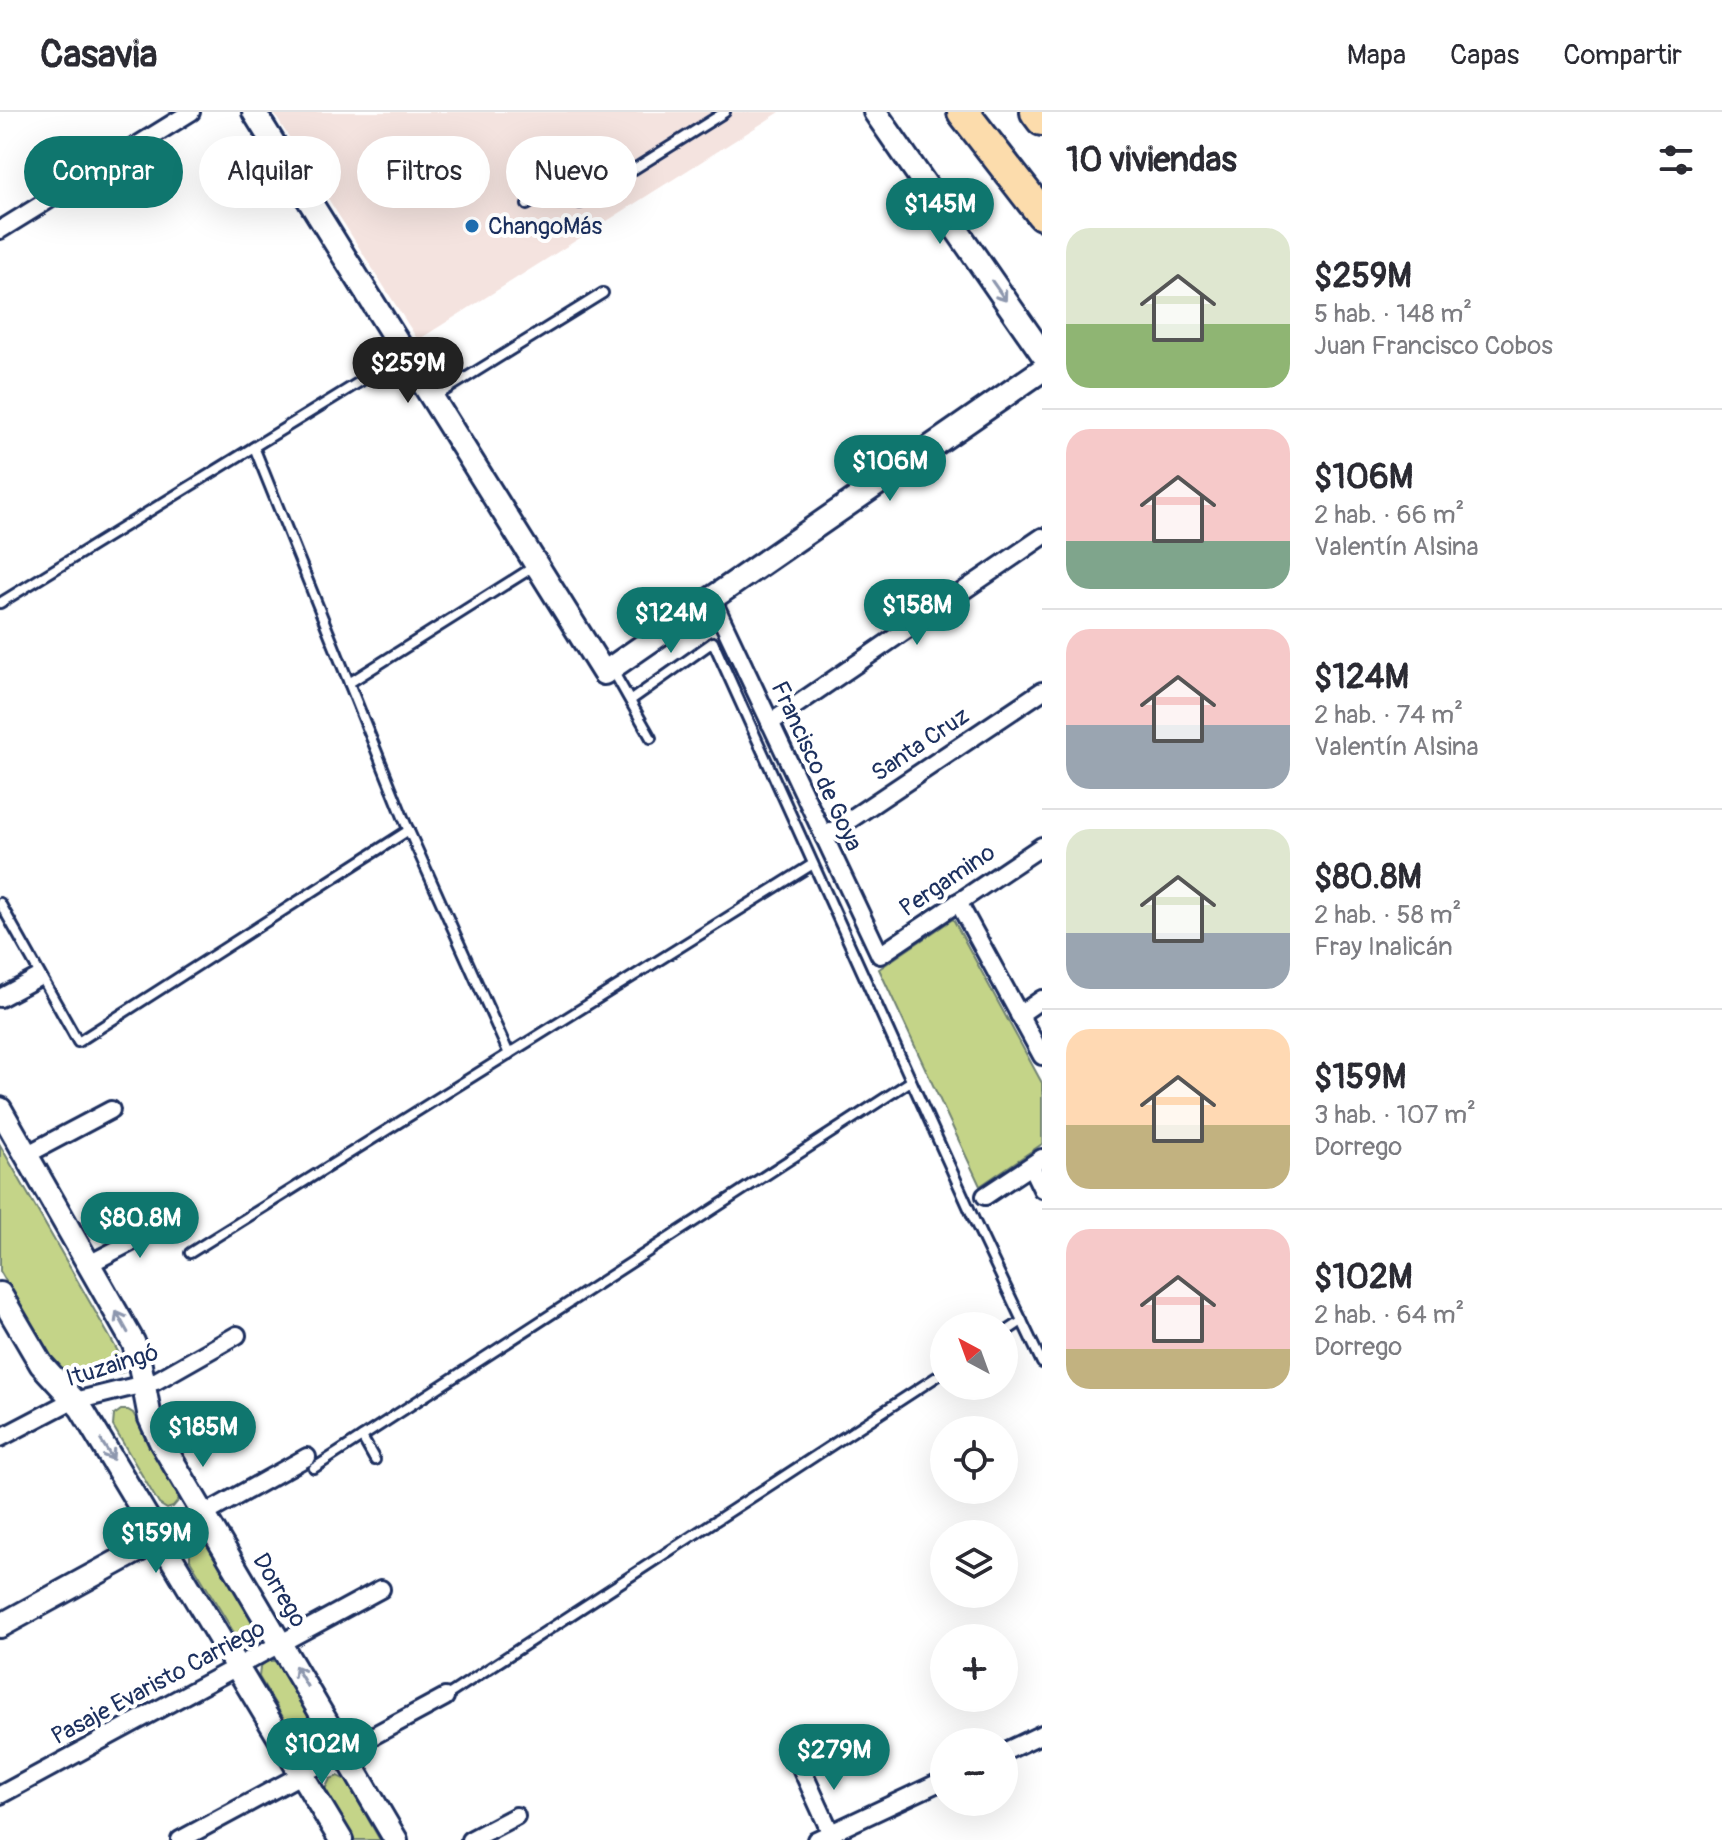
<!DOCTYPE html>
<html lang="es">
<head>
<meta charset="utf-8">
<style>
	body { margin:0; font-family:Pangolin,sans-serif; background:#f7f7f7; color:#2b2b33; height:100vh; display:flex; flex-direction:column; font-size:30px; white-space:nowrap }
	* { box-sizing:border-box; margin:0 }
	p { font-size:26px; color:#7c7c81 }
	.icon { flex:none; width:44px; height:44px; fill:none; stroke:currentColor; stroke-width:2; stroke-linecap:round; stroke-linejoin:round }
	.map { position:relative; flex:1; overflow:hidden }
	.sheet { display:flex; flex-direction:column; background:#fff; width:680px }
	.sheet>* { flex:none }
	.hud { position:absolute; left:24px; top:24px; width:760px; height:72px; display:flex; gap:16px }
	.needle { width:52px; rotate:319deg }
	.buttons { position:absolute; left:930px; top:1200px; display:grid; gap:16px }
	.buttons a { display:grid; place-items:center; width:88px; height:88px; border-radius:50%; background:#fff; box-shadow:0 8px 32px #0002; font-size:40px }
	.price { position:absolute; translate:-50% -68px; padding:0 18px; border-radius:28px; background:#0f766e; color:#fff; font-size:26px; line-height:52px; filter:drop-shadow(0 2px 4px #0008) }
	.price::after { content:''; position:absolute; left:50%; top:48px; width:24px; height:18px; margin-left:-12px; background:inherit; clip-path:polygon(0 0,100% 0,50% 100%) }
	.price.active { background:#222; color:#fff }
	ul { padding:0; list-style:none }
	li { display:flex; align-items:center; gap:24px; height:200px; padding:0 24px }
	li+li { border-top:2px solid #e1e1e2 }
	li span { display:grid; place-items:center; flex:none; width:224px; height:160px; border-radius:24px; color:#555 }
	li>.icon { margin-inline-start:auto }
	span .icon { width:96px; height:96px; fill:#fffc; stroke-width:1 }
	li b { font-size:34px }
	h2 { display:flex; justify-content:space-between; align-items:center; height:96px; padding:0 24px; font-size:34px }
	.chip { padding:0 28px; border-radius:36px; background:#fff; box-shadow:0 8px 32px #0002; font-size:28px; line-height:72px }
	.chip.active { background:#0f766e; color:#fff }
	header { display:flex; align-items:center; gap:48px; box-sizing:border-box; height:112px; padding:0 40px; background:#fff; border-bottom:2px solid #e1e1e2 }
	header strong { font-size:38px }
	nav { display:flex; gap:44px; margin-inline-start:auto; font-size:28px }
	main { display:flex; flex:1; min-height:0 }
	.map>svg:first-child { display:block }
	.built { fill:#f4e3df }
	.green { fill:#c4d488; stroke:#708273; stroke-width:2 }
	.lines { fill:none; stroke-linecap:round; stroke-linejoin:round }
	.lane-casing { stroke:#1b2f5e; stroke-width:14 }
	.street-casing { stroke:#1b2f5e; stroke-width:22 }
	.secondary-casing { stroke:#1b2f5e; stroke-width:28 }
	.highway-casing { stroke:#1b2f5e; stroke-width:36 }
	.lane { stroke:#fff; stroke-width:8 }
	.street { stroke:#fff; stroke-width:16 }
	.secondary { stroke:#fff; stroke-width:22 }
	.highway { stroke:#fcdcac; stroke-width:30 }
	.oneway { stroke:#8d97ae }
	.poi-dot { fill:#1f6fb2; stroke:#fff; stroke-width:3 }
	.labels { text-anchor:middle; stroke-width:8; stroke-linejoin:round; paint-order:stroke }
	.poi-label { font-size:24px; fill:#1b2f5e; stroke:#fff; text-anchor:start }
	.street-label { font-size:24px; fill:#1b2f5e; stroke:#fff }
</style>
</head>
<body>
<header>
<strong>Casavia</strong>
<nav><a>Mapa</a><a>Capas</a><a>Compartir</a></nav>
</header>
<main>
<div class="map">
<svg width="1042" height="1728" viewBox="0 0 1042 1728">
	<rect width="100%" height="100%" fill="#fff"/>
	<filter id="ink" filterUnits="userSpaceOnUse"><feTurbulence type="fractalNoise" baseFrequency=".0125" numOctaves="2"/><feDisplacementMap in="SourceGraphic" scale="16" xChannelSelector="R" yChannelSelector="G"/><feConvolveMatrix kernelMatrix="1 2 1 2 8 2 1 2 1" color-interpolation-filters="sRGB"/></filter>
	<g filter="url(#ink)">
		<!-- built -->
		<path class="built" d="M273,0H780L418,228Z"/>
		<!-- green -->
		<g class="green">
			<path d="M953,807L1042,971V1032L980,1074L879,857Z"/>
			<path d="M0,1033L124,1250V1260L77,1270L66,1266L49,1244L0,1159Z"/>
			<path d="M121,1298H128L133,1301L178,1382L179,1388L173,1395L167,1397L159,1392L113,1314L114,1303Z"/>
			<path d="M198,1432H205L210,1436L258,1519L260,1525L254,1532L247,1534L239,1529L190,1448V1442Z"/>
			<path d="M267,1549H274L279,1552L317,1620L318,1626L313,1633L306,1634L298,1630L259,1565L260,1555Z"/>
			<path d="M338,1664L346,1668L380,1728H354L325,1677L330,1667Z"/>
		</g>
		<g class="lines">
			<defs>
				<g id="lane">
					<path d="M527,93L565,68L580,91L725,0"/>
					<path d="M433,286L603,181"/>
					<path d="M254,335L405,710L509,942"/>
					<path d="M0,491L379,258"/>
					<path d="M612,557L651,626"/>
					<path d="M349,571L535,454"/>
					<path d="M631,588L713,530L976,1112L1042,1251"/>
					<path d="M0,791L78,930L409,718"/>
					<path d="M190,1141L813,752"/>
					<path d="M1004,1221L1022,1209"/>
					<path d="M362,1325L375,1348"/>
					<path d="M314,1356L911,969"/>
					<path d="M445,1585L944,1260"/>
				</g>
				<g id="street">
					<path d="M0,118L191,0"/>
					<path d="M712,487L880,843L1042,734"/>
					<path d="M770,611L1042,425"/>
					<path d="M824,725L1042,579"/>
					<path d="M958,790L1042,944"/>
					<path d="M0,886L37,866"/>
					<path d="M1019,903L1042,887"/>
					<path d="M26,1043L111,998"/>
					<path d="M1031,1054L1042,1077"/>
					<path d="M985,1084L1042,1046"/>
					<path d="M89,1152L172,1109"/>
					<path d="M0,1326L67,1291L156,1269L237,1223"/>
					<path d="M203,1403L307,1345"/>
					<path d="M1004,1640L1042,1622"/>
					<path d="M798,1649L834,1728"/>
					<path d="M0,1683L381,1477"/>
					<path d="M180,1728L445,1585"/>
					<path d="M470,1728L516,1704"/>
					<path d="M816,1728L944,1668"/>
				</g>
				<g id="secondary">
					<path d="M254,0L604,561L1042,258"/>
					<path d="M875,0L1042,241"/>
					<path d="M0,997L133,1230L138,1243L150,1306L161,1330L396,1728"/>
					<path d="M0,1182L41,1252L81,1296L341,1728"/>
					<path d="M0,1514L203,1403"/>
				</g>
				<g id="highway">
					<path d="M963,0L1042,102"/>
					<path d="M1036,0L1042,8"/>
				</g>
			</defs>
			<!-- lane casing -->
			<use href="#lane" class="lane-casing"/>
			<!-- street casing -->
			<use href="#street" class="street-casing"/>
			<!-- secondary casing -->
			<use href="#secondary" class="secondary-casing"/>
			<!-- highway casing -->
			<use href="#highway" class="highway-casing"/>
			<!-- lane -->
			<use href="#lane" class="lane"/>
			<!-- street -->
			<use href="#street" class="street"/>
			<!-- secondary -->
			<use href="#secondary" class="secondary"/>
			<!-- highway -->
			<use href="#highway" class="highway"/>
		</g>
		<!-- one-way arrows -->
		<defs><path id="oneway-shaft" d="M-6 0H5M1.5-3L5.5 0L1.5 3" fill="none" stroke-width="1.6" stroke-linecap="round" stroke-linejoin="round" transform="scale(2)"/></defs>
		<g class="oneway">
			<use href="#oneway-shaft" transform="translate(999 179) rotate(55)"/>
			<use href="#oneway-shaft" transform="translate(122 1210) rotate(-119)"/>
			<use href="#oneway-shaft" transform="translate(107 1338) rotate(58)"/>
			<use href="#oneway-shaft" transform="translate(301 1564) rotate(-120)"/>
		</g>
	</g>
	<!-- markers -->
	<circle class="poi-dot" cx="472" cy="114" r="8"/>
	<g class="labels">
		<!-- poi labels -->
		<g class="poi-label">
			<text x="488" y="122">ChangoMás</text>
		</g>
		<!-- street labels -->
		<g class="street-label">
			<text transform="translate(920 632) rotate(-34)" y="8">Santa Cruz</text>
			<text transform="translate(817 654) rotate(65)" y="8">Francisco de Goya</text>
			<text transform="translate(947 768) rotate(-34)" y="8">Pergamino</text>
			<text transform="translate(112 1253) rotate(-17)" y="8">Ituzaingó</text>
			<text transform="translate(280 1478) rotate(59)" y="8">Dorrego</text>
			<text transform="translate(158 1570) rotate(-28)" y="8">Pasaje Evaristo Carriego</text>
		</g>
	</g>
</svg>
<div class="buttons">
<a><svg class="needle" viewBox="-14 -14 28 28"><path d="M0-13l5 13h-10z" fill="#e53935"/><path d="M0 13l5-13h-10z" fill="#7c7c81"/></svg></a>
<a><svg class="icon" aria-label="locate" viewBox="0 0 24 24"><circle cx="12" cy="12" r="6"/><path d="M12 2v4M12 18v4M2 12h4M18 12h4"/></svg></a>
<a><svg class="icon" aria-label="layers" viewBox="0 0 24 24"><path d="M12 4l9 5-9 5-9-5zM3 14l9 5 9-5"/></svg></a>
<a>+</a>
<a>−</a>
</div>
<b class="price" style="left:940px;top:134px">$145M</b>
<b class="price active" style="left:408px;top:293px">$259M</b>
<b class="price" style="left:890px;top:391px">$106M</b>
<b class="price" style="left:917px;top:535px">$158M</b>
<b class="price" style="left:671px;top:543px">$124M</b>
<b class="price" style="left:140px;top:1148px">$80.8M</b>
<b class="price" style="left:203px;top:1357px">$185M</b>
<b class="price" style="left:156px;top:1463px">$159M</b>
<b class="price" style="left:322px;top:1674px">$102M</b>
<b class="price" style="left:834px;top:1680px">$279M</b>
<div class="hud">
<a class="chip active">Comprar</a>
<a class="chip">Alquilar</a>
<a class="chip">Filtros</a>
<a class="chip">Nuevo</a>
</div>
</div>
<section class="sheet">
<h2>10 viviendas<svg class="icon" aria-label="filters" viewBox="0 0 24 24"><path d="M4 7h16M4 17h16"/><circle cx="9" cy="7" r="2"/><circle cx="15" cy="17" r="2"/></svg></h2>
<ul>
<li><span style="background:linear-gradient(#dfe7d0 60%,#8fb573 0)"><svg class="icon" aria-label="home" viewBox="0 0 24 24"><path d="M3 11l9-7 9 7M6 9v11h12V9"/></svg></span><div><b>$259M</b><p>5 hab. · 148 m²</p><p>Juan Francisco Cobos</p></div></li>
<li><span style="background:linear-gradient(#f6c9c9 70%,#7fa58c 0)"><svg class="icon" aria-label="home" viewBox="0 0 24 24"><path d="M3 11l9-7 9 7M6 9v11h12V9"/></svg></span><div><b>$106M</b><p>2 hab. · 66 m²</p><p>Valentín Alsina</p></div></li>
<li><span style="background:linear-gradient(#f6c9c9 60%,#9aa5b1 0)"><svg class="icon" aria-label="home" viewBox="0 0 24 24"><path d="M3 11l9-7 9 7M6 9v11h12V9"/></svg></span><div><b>$124M</b><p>2 hab. · 74 m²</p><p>Valentín Alsina</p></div></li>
<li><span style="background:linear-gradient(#dfe7d0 65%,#9aa5b1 0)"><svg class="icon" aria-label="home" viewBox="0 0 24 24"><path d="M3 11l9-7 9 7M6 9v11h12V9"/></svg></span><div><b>$80.8M</b><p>2 hab. · 58 m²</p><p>Fray Inalicán</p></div></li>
<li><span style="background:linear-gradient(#ffd9b3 60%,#c2b280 0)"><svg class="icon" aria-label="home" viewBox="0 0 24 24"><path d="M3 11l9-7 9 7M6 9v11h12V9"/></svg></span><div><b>$159M</b><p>3 hab. · 107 m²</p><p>Dorrego</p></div></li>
<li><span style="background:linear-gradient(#f6c9c9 75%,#c2b280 0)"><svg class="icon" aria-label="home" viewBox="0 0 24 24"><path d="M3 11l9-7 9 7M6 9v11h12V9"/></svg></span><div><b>$102M</b><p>2 hab. · 64 m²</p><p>Dorrego</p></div></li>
</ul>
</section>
</main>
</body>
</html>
